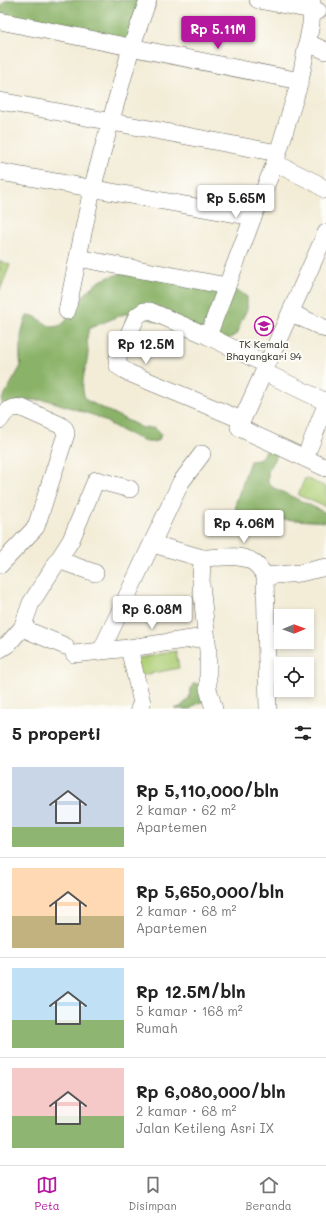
<!DOCTYPE html>
<html lang="id">
<head>
<meta charset="utf-8">
<style>
	body { margin:0; font-family:Mali,sans-serif; background:#f6f6f6; color:#222; height:100vh; display:flex; flex-direction:column; font-size:15px; white-space:nowrap }
	* { box-sizing:border-box; margin:0 }
	p { font-size:13px; color:#767676 }
	.icon { flex:none; width:22px; height:22px; fill:none; stroke:currentColor; stroke-width:2; stroke-linecap:round; stroke-linejoin:round }
	.map { position:relative; height:709px; overflow:hidden }
	.drawer { display:flex; flex-direction:column; background:#fff; flex:1 }
	.drawer>* { flex:none }
	.needle { width:26px; rotate:89deg }
	.tools { position:absolute; left:274px; top:609px; display:grid; gap:8px }
	.tools a { display:grid; place-items:center; width:40px; height:40px; border-radius:0px; background:#fff; box-shadow:0 2px 6px #0003; font-size:20px }
	.price { position:absolute; translate:-50% -34px; padding:0 9px; border-radius:4px; background:#fff; color:#222; font-size:13px; line-height:26px; filter:drop-shadow(0 1px 2px #0008) }
	.price::after { content:''; position:absolute; left:50%; top:24px; width:12px; height:9px; margin-left:-6px; background:inherit; clip-path:polygon(0 0,100% 0,50% 100%) }
	.price.active { background:#b5179e; color:#fff }
	ul { padding:0; list-style:none }
	li { display:flex; align-items:center; gap:12px; height:100px; padding:0 12px }
	li+li { border-top:1px solid #e0e0e0 }
	li span { display:grid; place-items:center; flex:none; width:112px; height:80px; border-radius:0px; color:#555 }
	li>.icon { margin-inline-start:auto }
	span .icon { width:48px; height:48px; fill:#fffc; stroke-width:1 }
	li b { font-size:17px }
	h2 { display:flex; justify-content:space-between; align-items:center; height:48px; padding:0 12px; font-size:17px }
	.dock { display:flex; justify-content:space-around; align-items:center; height:56px; border-top:1px solid #e0e0e0; background:#fff; font-size:11px; color:#767676 }
	.dock a { display:grid; justify-items:center; gap:2px }
	.dock .active { color:#b5179e }
	.map>svg:first-child { display:block }
	.green { fill:#aecf77; stroke:#65764a }
	.forest { fill:#8ab268; stroke:#536742 }
	.lines { fill:none; stroke-linecap:round; stroke-linejoin:round }
	.minor-casing { stroke:#67655e; stroke-width:18 }
	.minor { stroke:#fff; stroke-width:17 }
	.labels { text-anchor:middle; stroke-width:4; stroke-linejoin:round; paint-order:stroke }
	.poi-label { font-size:10px; fill:#1c1c1c; stroke:#fdfcf7 }
</style>
</head>
<body>
<div class="map">
<svg width="326" height="709" viewBox="0 0 326 709">
	<rect width="100%" height="100%" fill="#fdfcf7"/>
	<filter id="ink" filterUnits="userSpaceOnUse"><feTurbulence type="fractalNoise" baseFrequency=".025" numOctaves="2"/><feDisplacementMap in="SourceGraphic" scale="8" xChannelSelector="R" yChannelSelector="G"/><feConvolveMatrix kernelMatrix="1 2 1 2 8 2 1 2 1" color-interpolation-filters="sRGB"/></filter>
	<filter id="wash" filterUnits="userSpaceOnUse"><feTurbulence type="fractalNoise" baseFrequency=".012" numOctaves="4" result="noise"/><feDisplacementMap in="SourceGraphic" scale="16" xChannelSelector="R" yChannelSelector="G"/><feGaussianBlur stdDeviation="0.9" result="paint"/><feColorMatrix in="noise" values="0 0 0 0 0 0 0 0 0 0 0 0 0 0 0 0 0 1.4 0 .05"/><feComposite in="paint" operator="in"/></filter>
	<g filter="url(#wash)">
		<rect width="100%" height="100%" fill="#f3edd8"/>
		<!-- green -->
		<g class="green">
			<path d="M0,261L10,265L0,290Z"/>
			<path d="M305,478L326,487V507L298,495Z"/>
			<path d="M176,651L179,668L138,676L135,659Z"/>
		</g>
		<!-- forest -->
		<g class="forest">
			<path d="M7,0H146L135,41L0,25V6Z"/>
			<path d="M128,273L236,291L242,293L247,297V310L241,321L238,333L227,340L130,314H124L90,328C85,337 88,343 88,353C87,369 78,384 86,400L143,428H155L161,434L159,440L153,442H147L124,432L96,416L47,400H22L5,406L1,401L21,366C18,353 21,327 27,316H34L51,327C67,326 65,320 73,309C78,302 85,294 91,288C101,278 116,274 128,273Z"/>
			<path d="M268,451L278,453L268,470V482L272,487L326,513V522L235,516L236,502L250,461L259,460L265,452Z"/>
			<path d="M194,683L200,685L204,701L195,705L191,709H174L180,707L189,699L190,689Z"/>
		</g>
	</g>
	<g filter="url(#ink)">
		<g class="lines">
			<defs>
				<g id="minor">
					<path d="M258,0L318,11"/>
					<path d="M0,21L300,81"/>
					<path d="M308,43L326,51"/>
					<path d="M0,101L278,153"/>
					<path d="M275,163L316,183L326,190"/>
					<path d="M0,172L253,217"/>
					<path d="M326,233L239,427L240,428L326,468"/>
					<path d="M78,258L227,286"/>
					<path d="M67,311L92,189L131,48L148,0"/>
					<path d="M291,313L326,329"/>
					<path d="M208,336L150,311H144L137,316L117,360L118,366L129,373L242,420"/>
					<path d="M267,365L208,336L253,217L275,163L300,81L311,24L312,0"/>
					<path d="M264,372L326,402"/>
					<path d="M0,420C5,411 11,406 22,408L60,425L65,429L66,434L36,527L0,565"/>
					<path d="M305,458L326,405"/>
					<path d="M153,544L202,558L201,584L208,651V689L214,709"/>
					<path d="M202,558C217,558 240,553 253,562C258,565 262,571 265,576L268,709"/>
					<path d="M58,560L95,573"/>
					<path d="M265,576L300,573L326,567"/>
					<path d="M22,628L65,646"/>
					<path d="M129,648L142,703L139,709"/>
					<path d="M0,649L8,644L22,628L31,603L71,540L96,480L130,489"/>
					<path d="M102,649L181,482L202,454"/>
					<path d="M74,654L129,648L205,637"/>
				</g>
			</defs>
			<!-- minor casing -->
			<use href="#minor" class="minor-casing"/>
			<!-- minor -->
			<use href="#minor" class="minor"/>
		</g>
	</g>
	<!-- icons -->
	<defs>
		<symbol id="school-ring" viewBox="-11 -11 22 22"><circle r="9.5" fill="#fdfcf7" stroke="#b5179e" stroke-width="1.5"/><path d="M0-5L7-2L0 1L-7-2ZM-4 1L0 2.5L4 1V4Q0 6-4 4Z" fill="#b5179e"/></symbol>
	</defs>
	<g fill-rule="evenodd">
		<use href="#school-ring" x="253" y="315" width="22" height="22"/>
	</g>
	<g class="labels">
		<!-- poi labels -->
		<g class="poi-label">
			<text x="264" y="348">TK Kemala<tspan x="264" dy="12">Bhayangkari 94</tspan></text>
		</g>
	</g>
</svg>
<div class="tools">
<a><svg class="needle" viewBox="-14 -14 28 28"><path d="M0-13l5 13h-10z" fill="#e53935"/><path d="M0 13l5-13h-10z" fill="#767676"/></svg></a>
<a><svg class="icon" aria-label="locate" viewBox="0 0 24 24"><circle cx="12" cy="12" r="6"/><path d="M12 2v4M12 18v4M2 12h4M18 12h4"/></svg></a>
</div>
<b class="price active" style="left:218px;top:50px">Rp 5.11M</b>
<b class="price" style="left:236px;top:219px">Rp 5.65M</b>
<b class="price" style="left:146px;top:365px">Rp 12.5M</b>
<b class="price" style="left:244px;top:544px">Rp 4.06M</b>
<b class="price" style="left:152px;top:630px">Rp 6.08M</b>
</div>
<section class="drawer">
<h2>5 properti<svg class="icon" aria-label="filters" viewBox="0 0 24 24"><path d="M4 7h16M4 17h16"/><circle cx="9" cy="7" r="2"/><circle cx="15" cy="17" r="2"/></svg></h2>
<ul>
<li><span style="background:linear-gradient(#c9d6e8 75%,#8fb573 0)"><svg class="icon" aria-label="home" viewBox="0 0 24 24"><path d="M3 11l9-7 9 7M6 9v11h12V9"/></svg></span><div><b>Rp 5,110,000/bln</b><p>2 kamar · 62 m²</p><p>Apartemen</p></div></li>
<li><span style="background:linear-gradient(#ffd9b3 60%,#c2b280 0)"><svg class="icon" aria-label="home" viewBox="0 0 24 24"><path d="M3 11l9-7 9 7M6 9v11h12V9"/></svg></span><div><b>Rp 5,650,000/bln</b><p>2 kamar · 68 m²</p><p>Apartemen</p></div></li>
<li><span style="background:linear-gradient(#bfe0f5 65%,#8fb573 0)"><svg class="icon" aria-label="home" viewBox="0 0 24 24"><path d="M3 11l9-7 9 7M6 9v11h12V9"/></svg></span><div><b>Rp 12.5M/bln</b><p>5 kamar · 168 m²</p><p>Rumah</p></div></li>
<li><span style="background:linear-gradient(#f6c9c9 60%,#8fb573 0)"><svg class="icon" aria-label="home" viewBox="0 0 24 24"><path d="M3 11l9-7 9 7M6 9v11h12V9"/></svg></span><div><b>Rp 6,080,000/bln</b><p>2 kamar · 68 m²</p><p>Jalan Ketileng Asri IX</p></div></li>
</ul>
</section>
<nav class="dock">
<a class="active"><svg class="icon" aria-label="map" viewBox="0 0 24 24"><path d="M3 6l6-2 6 2 6-2v14l-6 2-6-2-6 2zM9 4v14M15 6v14"/></svg>Peta</a>
<a><svg class="icon" aria-label="saved" viewBox="0 0 24 24"><path d="M7 4h10v16l-5-4-5 4z"/></svg>Disimpan</a>
<a><svg class="icon" aria-label="home" viewBox="0 0 24 24"><path d="M3 11l9-7 9 7M6 9v11h12V9"/></svg>Beranda</a>
</nav>
</body>
</html>
